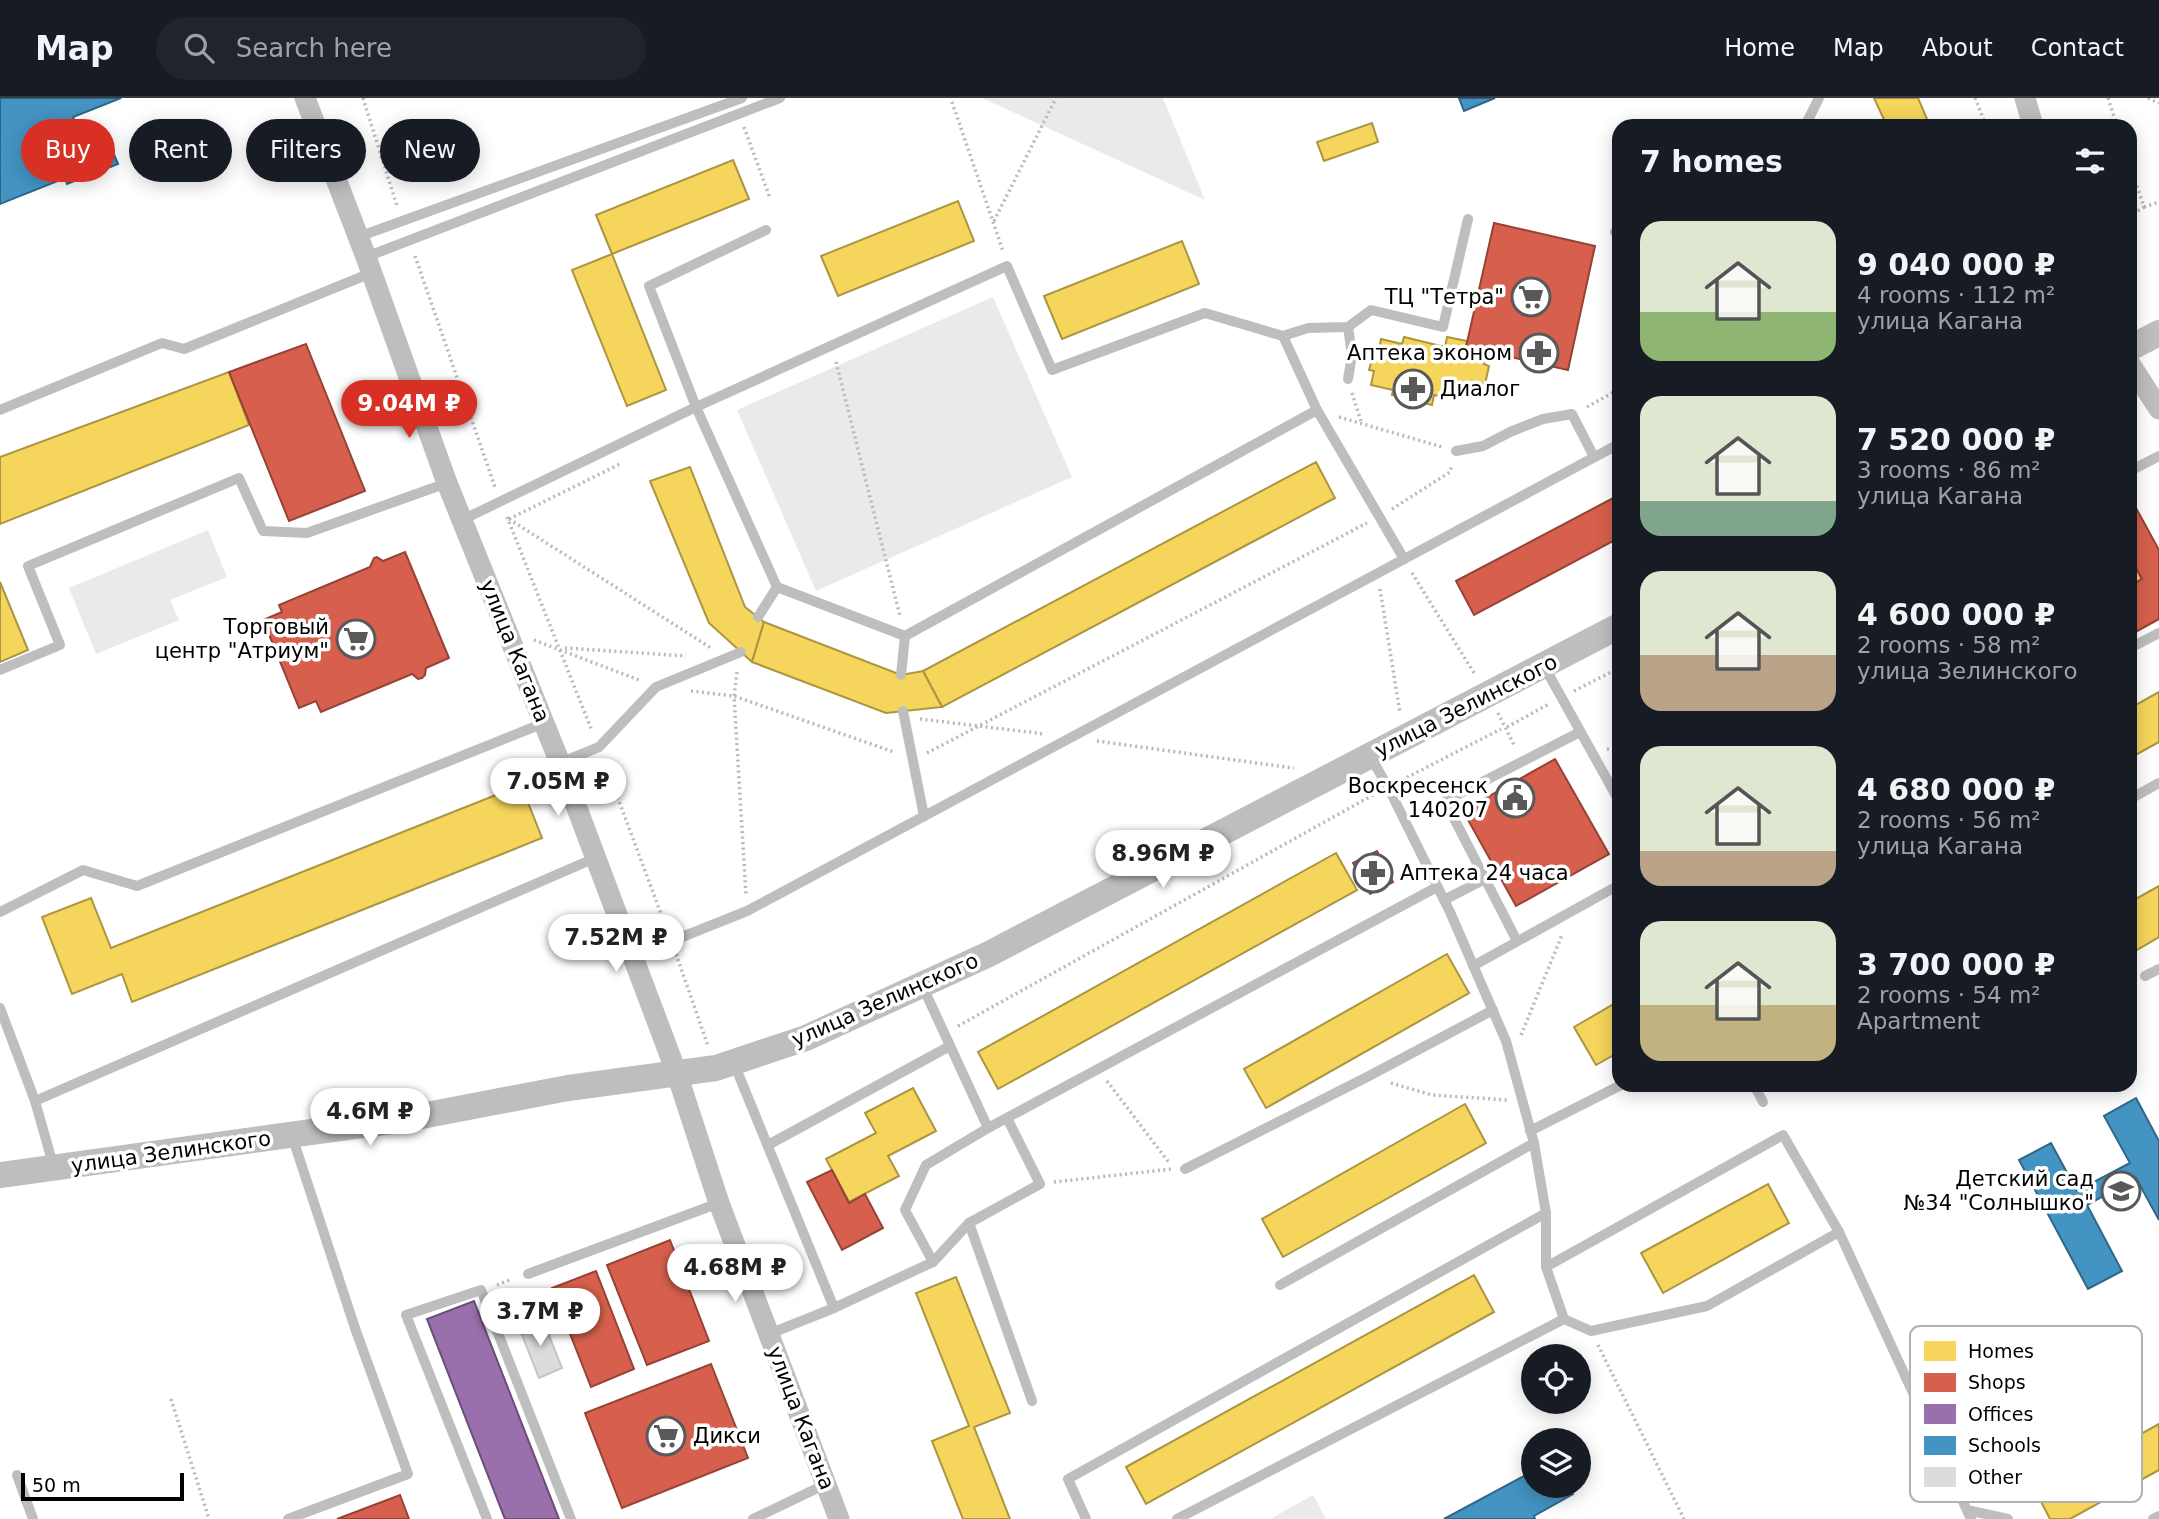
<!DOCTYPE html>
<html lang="en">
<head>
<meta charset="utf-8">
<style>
	body { margin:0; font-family:"DejaVu Sans",sans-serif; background:#20242c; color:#f1f3f6; height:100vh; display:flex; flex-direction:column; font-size:26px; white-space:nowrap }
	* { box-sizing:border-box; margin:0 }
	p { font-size:23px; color:#9ea1a6 }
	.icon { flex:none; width:38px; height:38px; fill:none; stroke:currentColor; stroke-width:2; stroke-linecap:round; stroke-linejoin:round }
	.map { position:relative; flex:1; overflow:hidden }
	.details { position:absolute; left:1612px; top:21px; width:525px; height:973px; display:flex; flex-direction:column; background:#171b24; border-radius:21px; box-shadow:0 4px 18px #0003 }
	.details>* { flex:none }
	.top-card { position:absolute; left:21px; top:21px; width:665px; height:63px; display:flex; gap:14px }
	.controls { position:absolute; left:1521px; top:1246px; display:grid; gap:14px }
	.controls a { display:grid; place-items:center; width:70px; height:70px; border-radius:50%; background:#171b24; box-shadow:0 4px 18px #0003; font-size:35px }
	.scale { position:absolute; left:21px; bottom:18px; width:163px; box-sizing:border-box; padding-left:7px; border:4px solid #000; border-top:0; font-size:19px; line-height:24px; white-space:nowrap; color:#000; -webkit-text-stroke:5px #fff; paint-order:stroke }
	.price { position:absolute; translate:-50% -60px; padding:0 16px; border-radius:24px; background:#fff; color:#222; font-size:23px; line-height:46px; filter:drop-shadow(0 2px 4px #0008) }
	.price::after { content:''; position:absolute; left:50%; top:42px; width:21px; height:16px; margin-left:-10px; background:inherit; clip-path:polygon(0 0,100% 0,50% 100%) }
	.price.active { background:#d93025; color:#fff }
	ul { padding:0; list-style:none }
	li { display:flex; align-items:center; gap:21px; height:175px; padding:0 28px }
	li span { display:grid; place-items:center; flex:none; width:196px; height:140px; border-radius:21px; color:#555 }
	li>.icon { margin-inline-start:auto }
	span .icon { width:84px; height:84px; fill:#fffc; stroke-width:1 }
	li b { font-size:30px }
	h2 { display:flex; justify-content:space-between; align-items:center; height:84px; padding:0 28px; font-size:30px }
	.tag { padding:0 24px; border-radius:32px; background:#171b24; box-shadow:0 4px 18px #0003; font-size:24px; line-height:63px }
	.tag.active { background:#d93025; color:#fff }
	header { display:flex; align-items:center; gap:42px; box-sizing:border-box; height:98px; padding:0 35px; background:#171b24; border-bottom:2px solid #363941 }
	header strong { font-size:33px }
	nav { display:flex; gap:38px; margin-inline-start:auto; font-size:24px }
	.search { width:490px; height:63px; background:#20242c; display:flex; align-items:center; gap:18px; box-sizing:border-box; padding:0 24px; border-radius:38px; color:#9ea1a6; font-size:26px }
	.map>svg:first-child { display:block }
	.green { fill:#eaeaea }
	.homes { fill:#f6d55c; stroke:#ac9540; stroke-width:2 }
	.shops { fill:#d6604d; stroke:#964336; stroke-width:2 }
	.offices { fill:#9970ab; stroke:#6b4e78; stroke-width:2 }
	.schools { fill:#4393c3; stroke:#2f6788; stroke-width:2 }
	.building { fill:#dcdcdc; stroke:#c5c5c5; stroke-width:2 }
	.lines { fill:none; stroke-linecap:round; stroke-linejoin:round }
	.path { stroke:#b8b8b8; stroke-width:3.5; stroke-dasharray:2 3.5; stroke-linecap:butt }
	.service { stroke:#bebebe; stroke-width:10 }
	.minor { stroke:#bebebe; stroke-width:21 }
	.tertiary { stroke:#bebebe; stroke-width:26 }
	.labels { text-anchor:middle; stroke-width:7; stroke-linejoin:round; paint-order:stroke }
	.poi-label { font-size:21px; fill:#000; stroke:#fff; text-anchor:end }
	.street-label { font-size:21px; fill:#000; stroke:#fff }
	.key { fill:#fff; stroke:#b2b2b2; stroke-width:2 }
	.key-label { font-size:19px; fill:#000 }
</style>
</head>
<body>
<header>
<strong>Map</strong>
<div class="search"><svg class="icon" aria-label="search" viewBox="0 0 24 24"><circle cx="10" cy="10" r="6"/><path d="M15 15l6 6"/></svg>Search here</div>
<nav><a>Home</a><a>Map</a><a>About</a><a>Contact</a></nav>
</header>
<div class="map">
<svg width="2159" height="1421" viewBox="0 0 2159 1421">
	<rect width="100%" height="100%" fill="#fff"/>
	<!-- green -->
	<g class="green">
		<path d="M982,0H1163L1205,102Z"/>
		<path d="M993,199L1072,379L816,493L737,312Z"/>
		<path d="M208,432L227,479L170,502L179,522L96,556L69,490Z"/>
		<path d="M1313,1397L1326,1421H1270Z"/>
	</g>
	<!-- homes -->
	<g class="homes">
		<path d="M1874,0H1918L1930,28H1887Z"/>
		<path d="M1372,25L1378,44L1324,63L1317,44Z"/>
		<path d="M733,62L749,101L612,156L596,117Z"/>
		<path d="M958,103L974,143L838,198L821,158Z"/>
		<path d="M1182,143L1199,186L1062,241L1044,198Z"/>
		<path d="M612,156L666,292L627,308L572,172Z"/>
		<path d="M1404,239L1445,249L1447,239L1467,243L1466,249L1487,254L1484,266L1489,268L1485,286L1479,285L1476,300L1455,295L1453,301L1434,297L1432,307L1392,297L1393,292L1371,287L1374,273L1369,272L1375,251L1379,252L1381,241L1402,246Z"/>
		<path d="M229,274L249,327L0,426V359Z"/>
		<path d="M1316,364L1335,400L942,609L923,573Z"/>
		<path d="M690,369L745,509L764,524L752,564L709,525L650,383Z"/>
		<path d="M2130,459L2142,481L2130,487Z"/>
		<path d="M0,484L28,552L0,564Z"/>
		<path d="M764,524L901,577L923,573L942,609L886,615L752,564Z"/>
		<path d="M2159,594V644L2130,660V610Z"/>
		<path d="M521,687L542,740L132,904L122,876L72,896L42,819L91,800L111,850Z"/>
		<path d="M1336,755L1357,792L998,991L978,954Z"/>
		<path d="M2159,788V839L2130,856V804Z"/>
		<path d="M1447,856L1469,895L1266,1010L1244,971Z"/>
		<path d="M1619,903V954L1596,967L1574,929Z"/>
		<path d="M913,990L936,1033L888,1058L899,1078L849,1104L826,1061L876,1035L865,1015Z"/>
		<path d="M1465,1006L1486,1045L1283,1159L1262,1121Z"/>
		<path d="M1768,1086L1789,1125L1663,1195L1641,1155Z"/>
		<path d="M1474,1177L1494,1214L1146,1406L1126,1369Z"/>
		<path d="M956,1179L1010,1315L974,1329L1010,1421H963L932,1343L969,1328L916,1195Z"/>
		<path d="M2159,1326V1372L2070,1421H2050L2036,1394Z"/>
	</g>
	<!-- shops -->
	<g class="shops">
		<path d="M1494,125L1595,148L1568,272L1466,249Z"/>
		<path d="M306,246L365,393L289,423L229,274Z"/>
		<path d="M1619,397V440L1474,517L1456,483Z"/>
		<path d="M2130,399L2159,452V521L2130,537V488L2142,481L2130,459Z"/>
		<path d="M405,454L449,560L426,570L425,577L422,580L418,581L412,576L321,614L316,603L299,610L263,522L282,514L279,507L370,469L374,460L377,459L383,463Z"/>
		<path d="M1555,661L1609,756L1516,808L1463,713Z"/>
		<path d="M1377,753L1393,784L1370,796L1353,765Z"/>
		<path d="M832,1072L849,1105L865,1096L883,1130L842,1152L807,1084Z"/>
		<path d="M670,1142L709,1243L647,1267L607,1167Z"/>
		<path d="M596,1173L634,1271L591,1289L552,1190Z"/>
		<path d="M711,1266L748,1360L622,1410L585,1315Z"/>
		<path d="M400,1397L409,1421H337Z"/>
	</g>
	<!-- offices -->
	<path class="offices" d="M474,1203L559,1421H505L427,1221Z"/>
	<!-- schools -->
	<g class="schools">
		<path d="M0,0H121L73,19L81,38L103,30L118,66L67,86L65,80L0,106Z"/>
		<path d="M1459,0H1495L1464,13Z"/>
		<path d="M2136,1000L2159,1043V1122L2136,1080L2087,1107L2122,1173L2088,1191L2019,1062L2051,1045L2077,1093L2130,1065L2104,1018Z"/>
		<path d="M1533,1373V1388H1569L1573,1396L1534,1418L1535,1421H1444Z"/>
	</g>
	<!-- building -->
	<path class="building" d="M542,1220L562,1270L539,1280L519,1229Z"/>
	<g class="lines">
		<!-- path -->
		<g class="path">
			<path d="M363,0L397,108"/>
			<path d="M1975,0L1986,28"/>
			<path d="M2108,0L2117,28"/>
			<path d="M2148,0L2159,5"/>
			<path d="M952,4L1003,153"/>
			<path d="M744,29L770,100"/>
			<path d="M2130,67L2144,109L2130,118"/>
			<path d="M2144,109L2159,104"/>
			<path d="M994,123L1056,0"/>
			<path d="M415,158L495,389"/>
			<path d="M836,264L900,518"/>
			<path d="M1352,295L1362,326"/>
			<path d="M1587,309L1619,291"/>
			<path d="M1339,319L1442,349"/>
			<path d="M1392,411L1450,374L1452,367"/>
			<path d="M507,419L592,633"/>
			<path d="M509,421L711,550"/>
			<path d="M509,421L620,366"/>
			<path d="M1412,475L1474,575"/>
			<path d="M1380,491L1400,615"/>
			<path d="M534,542L639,582"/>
			<path d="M565,550L686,558"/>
			<path d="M737,574L734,598L746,797"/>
			<path d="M691,593L734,598L894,654"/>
			<path d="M1574,593L1619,570"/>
			<path d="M1498,615L1515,649"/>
			<path d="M920,621L1045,636"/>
			<path d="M1507,629L1549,606"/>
			<path d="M1097,643L1294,670"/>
			<path d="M1607,651L1619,653"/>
			<path d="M927,655L1367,425"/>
			<path d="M604,663L666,829"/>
			<path d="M1402,682L1501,631"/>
			<path d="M676,856L708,948"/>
			<path d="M958,928L1373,697"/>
			<path d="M1521,937L1562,837"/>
			<path d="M1107,983L1170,1066"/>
			<path d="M1391,985L1432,997L1508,1002"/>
			<path d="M1054,1084L1172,1071"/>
			<path d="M497,1187L512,1181"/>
			<path d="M1598,1247L1684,1421"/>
			<path d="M171,1301L209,1421"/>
		</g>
		<!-- service -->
		<g class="service">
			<path d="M1805,28L1819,0"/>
			<path d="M766,132L649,188L696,309L1007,168L1052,272L1205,215L1283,238L1308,230L1348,229L1371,212L1443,229L1468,121"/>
			<path d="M1615,134L1619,132"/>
			<path d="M358,139L742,0"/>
			<path d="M366,159L780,0"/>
			<path d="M1348,281L1352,257L1348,229"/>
			<path d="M0,312L162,245L184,251L371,175"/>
			<path d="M1317,312L1404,461"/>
			<path d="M1456,353L1483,348L1510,334L1543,321L1572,316L1594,359"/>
			<path d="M2130,373L2159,358"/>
			<path d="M462,422L696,309L777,489L905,538L1317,312L1283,238"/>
			<path d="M758,519L777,489"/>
			<path d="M2130,550L2159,535"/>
			<path d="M1544,568L1619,703"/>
			<path d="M0,572L60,547L28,468L239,380L263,433L307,435L447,385"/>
			<path d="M901,577L905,538"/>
			<path d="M903,613L924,718"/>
			<path d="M1370,658L1388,689L1450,814L1506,943L1534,1045L1546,1115V1169L1564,1221L1591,1233L1707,1208L1839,1134L1971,1421"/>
			<path d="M560,665L599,649L656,589L741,554"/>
			<path d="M2130,701L2159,685"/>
			<path d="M1444,802L1485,781"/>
			<path d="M0,814L83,772L137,788L544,625"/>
			<path d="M1517,843L1445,703L1580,634"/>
			<path d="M632,859L747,813L1619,346"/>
			<path d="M1473,868L1619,787"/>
			<path d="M2145,878L2159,871"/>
			<path d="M922,887L988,1030L1437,789"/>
			<path d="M0,910L35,1003L54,1070"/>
			<path d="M733,963L834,1210"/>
			<path d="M1754,987L1763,1004"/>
			<path d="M35,1003L595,760"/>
			<path d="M1530,1033L1621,987"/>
			<path d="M768,1047L950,948"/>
			<path d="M1185,1071L1369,978L1493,912"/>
			<path d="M969,1125L1032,1303"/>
			<path d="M933,1164L905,1112L926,1067L988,1030"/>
			<path d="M1546,1169L1783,1037L1839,1134"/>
			<path d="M528,1176L719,1105"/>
			<path d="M1280,1187L1534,1045"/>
			<path d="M769,1236L834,1210L933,1164L969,1125L1040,1086L1007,1020"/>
			<path d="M17,1377L33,1421"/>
			<path d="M1967,1412L2008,1421"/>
			<path d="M288,1421L408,1376L356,1233L292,1038"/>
			<path d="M487,1421L406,1217L481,1192L571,1421"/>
			<path d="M753,1421L826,1386"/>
			<path d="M1086,1421L1068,1381L1546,1115"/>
			<path d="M1177,1421L1564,1221"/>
			<path d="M2153,1421L2159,1418"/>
		</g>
		<!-- minor -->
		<g class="minor">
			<path d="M305,0L366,159L447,385L560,665L677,976L719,1105L839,1421"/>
			<path d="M2025,0L2033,28"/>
			<path d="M2130,266L2159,311"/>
		</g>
		<!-- tertiary -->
		<g class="tertiary">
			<path d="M2130,250L2159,235"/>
			<path d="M0,1077L406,1021L568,990L716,970L806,940L989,856L1619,528"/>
		</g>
	</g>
	<!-- icons -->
	<defs>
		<symbol id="supermarket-ring" viewBox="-11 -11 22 22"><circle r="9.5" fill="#fff" stroke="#595959" stroke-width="1.5"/><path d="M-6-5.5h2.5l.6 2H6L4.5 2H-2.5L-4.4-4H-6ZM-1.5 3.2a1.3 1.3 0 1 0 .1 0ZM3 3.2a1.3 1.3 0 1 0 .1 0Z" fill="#595959"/></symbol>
		<symbol id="pharmacy-ring" viewBox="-11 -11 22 22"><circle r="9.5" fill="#fff" stroke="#595959" stroke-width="1.5"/><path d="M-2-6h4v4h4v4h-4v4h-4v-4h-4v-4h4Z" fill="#595959"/></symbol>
		<symbol id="civic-ring" viewBox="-11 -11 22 22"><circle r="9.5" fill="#fff" stroke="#595959" stroke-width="1.5"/><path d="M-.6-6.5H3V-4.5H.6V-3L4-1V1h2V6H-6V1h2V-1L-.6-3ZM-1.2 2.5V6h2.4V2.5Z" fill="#595959"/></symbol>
		<symbol id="school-ring" viewBox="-11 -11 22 22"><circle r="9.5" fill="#fff" stroke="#595959" stroke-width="1.5"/><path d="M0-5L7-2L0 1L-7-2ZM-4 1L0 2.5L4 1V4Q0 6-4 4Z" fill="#595959"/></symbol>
	</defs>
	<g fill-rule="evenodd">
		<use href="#supermarket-ring" x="1509" y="177" width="44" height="44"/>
		<use href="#pharmacy-ring" x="1517" y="233" width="44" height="44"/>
		<use href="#pharmacy-ring" x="1391" y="269" width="44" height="44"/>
		<use href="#supermarket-ring" x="334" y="519" width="44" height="44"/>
		<use href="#civic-ring" x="1493" y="678" width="44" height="44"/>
		<use href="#pharmacy-ring" x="1351" y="753" width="44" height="44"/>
		<use href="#school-ring" x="2099" y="1071" width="44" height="44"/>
		<use href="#supermarket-ring" x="644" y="1316" width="44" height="44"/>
	</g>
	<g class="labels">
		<!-- poi labels -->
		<g class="poi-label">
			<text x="1504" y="206">ТЦ "Тетра"</text>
			<text x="1512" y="262">Аптека эконом</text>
			<text x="1440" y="298" text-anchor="start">Диалог</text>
			<text x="329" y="536">Торговый<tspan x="329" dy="24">центр "Атриум"</tspan></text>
			<text x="1488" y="695">Воскресенск<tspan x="1488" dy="24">140207</tspan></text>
			<text x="1400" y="782" text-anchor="start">Аптека 24 часа</text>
			<text x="2094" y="1088">Детский сад<tspan x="2094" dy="24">№34 "Солнышко"</tspan></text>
			<text x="693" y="1345" text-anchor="start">Дикси</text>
		</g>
		<!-- street labels -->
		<g class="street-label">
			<text transform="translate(515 553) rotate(68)" y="7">улица Кагана</text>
			<text transform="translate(1466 608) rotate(-27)" y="7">улица Зелинского</text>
			<text transform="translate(885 902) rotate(-24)" y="7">улица Зелинского</text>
			<text transform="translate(171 1054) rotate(-8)" y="7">улица Зелинского</text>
			<text transform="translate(801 1320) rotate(69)" y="7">улица Кагана</text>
		</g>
	</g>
	<!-- legend -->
	<rect x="1910" y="1228" width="232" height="176" rx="10" class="key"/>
	<rect x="1924" y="1243" width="32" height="20" fill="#f6d55c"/>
	<rect x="1924" y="1275" width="32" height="19" fill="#d6604d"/>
	<rect x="1924" y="1306" width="32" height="20" fill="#9970ab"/>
	<rect x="1924" y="1338" width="32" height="19" fill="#4393c3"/>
	<rect x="1924" y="1369" width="32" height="20" fill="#dcdcdc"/>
	<g class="key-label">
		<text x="1968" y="1260">Homes</text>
		<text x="1968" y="1291">Shops</text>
		<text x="1968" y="1323">Offices</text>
		<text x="1968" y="1354">Schools</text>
		<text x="1968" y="1386">Other</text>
	</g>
</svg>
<div class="controls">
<a><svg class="icon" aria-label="locate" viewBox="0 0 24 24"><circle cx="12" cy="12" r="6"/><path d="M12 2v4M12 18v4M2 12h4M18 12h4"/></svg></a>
<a><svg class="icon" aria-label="layers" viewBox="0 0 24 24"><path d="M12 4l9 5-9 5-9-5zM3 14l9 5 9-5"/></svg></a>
</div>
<div class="scale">50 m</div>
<b class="price active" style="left:409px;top:342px">9.04M ₽</b>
<b class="price" style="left:558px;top:720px">7.05M ₽</b>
<b class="price" style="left:1163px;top:792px">8.96M ₽</b>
<b class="price" style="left:616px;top:876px">7.52M ₽</b>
<b class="price" style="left:370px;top:1050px">4.6M ₽</b>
<b class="price" style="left:735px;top:1206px">4.68M ₽</b>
<b class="price" style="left:540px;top:1250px">3.7M ₽</b>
<div class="top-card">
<a class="tag active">Buy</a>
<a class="tag">Rent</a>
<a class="tag">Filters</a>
<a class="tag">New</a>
</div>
<section class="details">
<h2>7 homes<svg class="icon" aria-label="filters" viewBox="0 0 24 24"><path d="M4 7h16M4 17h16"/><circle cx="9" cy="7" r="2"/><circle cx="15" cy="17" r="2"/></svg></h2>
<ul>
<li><span style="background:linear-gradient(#dfe7d0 65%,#8fb573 0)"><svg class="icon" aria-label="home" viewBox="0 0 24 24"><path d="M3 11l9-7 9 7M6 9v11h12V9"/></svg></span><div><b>9 040 000 ₽</b><p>4 rooms · 112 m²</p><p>улица Кагана</p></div></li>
<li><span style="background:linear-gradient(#dfe7d0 75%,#7fa58c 0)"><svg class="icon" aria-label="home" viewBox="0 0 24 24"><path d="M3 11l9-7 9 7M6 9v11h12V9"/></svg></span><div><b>7 520 000 ₽</b><p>3 rooms · 86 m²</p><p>улица Кагана</p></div></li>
<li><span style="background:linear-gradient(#dfe7d0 60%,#b9a48a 0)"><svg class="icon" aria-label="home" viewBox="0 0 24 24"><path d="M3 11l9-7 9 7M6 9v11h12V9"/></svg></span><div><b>4 600 000 ₽</b><p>2 rooms · 58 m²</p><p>улица Зелинского</p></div></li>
<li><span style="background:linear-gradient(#dfe7d0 75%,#b9a48a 0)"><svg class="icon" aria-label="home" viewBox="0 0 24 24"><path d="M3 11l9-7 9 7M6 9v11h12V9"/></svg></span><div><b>4 680 000 ₽</b><p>2 rooms · 56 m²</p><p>улица Кагана</p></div></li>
<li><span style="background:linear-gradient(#dfe7d0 60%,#c2b280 0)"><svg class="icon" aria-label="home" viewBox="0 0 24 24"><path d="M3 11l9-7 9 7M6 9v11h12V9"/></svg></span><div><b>3 700 000 ₽</b><p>2 rooms · 54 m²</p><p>Apartment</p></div></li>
</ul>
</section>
</div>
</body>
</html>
